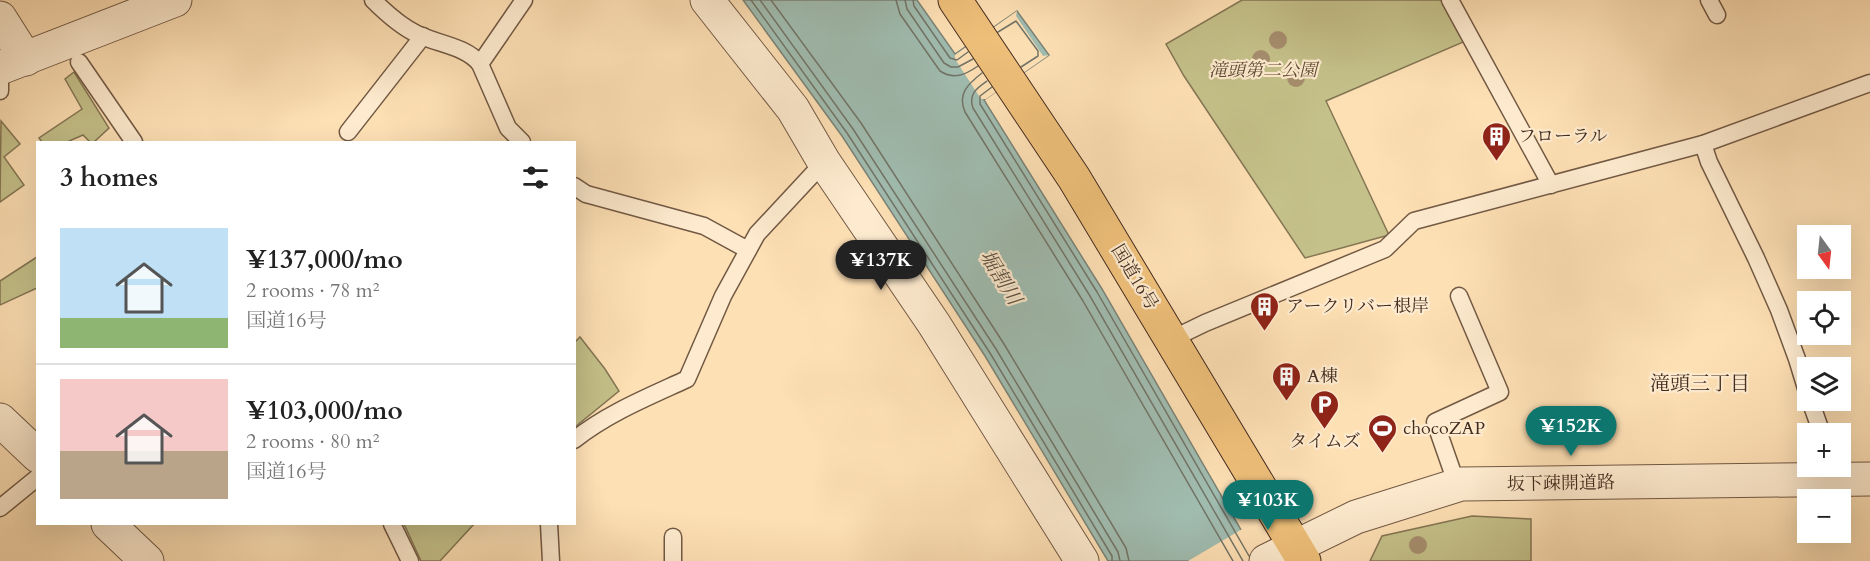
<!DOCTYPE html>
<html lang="en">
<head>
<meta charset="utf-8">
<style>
	body { margin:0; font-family:Cardo,"Noto Serif JP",serif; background:#f6f6f6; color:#222; height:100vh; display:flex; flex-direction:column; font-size:22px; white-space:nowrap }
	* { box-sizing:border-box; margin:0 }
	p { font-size:20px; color:#767676 }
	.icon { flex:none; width:33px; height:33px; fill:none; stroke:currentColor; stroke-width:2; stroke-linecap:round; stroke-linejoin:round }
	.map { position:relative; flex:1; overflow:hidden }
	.side { position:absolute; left:36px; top:141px; width:540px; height:384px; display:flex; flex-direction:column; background:#fff; border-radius:0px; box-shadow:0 6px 24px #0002 }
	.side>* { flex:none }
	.needle { width:39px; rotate:165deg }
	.buttons { position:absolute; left:1797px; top:225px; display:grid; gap:12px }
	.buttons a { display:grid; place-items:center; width:54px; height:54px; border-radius:0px; background:#fff; box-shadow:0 6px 24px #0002; font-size:30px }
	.price { position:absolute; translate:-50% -51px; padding:0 14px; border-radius:21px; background:#0f766e; color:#fff; font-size:20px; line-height:39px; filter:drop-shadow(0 2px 3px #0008) }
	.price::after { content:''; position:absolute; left:50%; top:36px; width:18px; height:14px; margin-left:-9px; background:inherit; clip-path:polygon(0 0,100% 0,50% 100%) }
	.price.on { background:#222; color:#fff }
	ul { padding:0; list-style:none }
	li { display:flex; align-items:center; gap:18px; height:150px; padding:0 24px }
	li+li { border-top:2px solid #e0e0e0 }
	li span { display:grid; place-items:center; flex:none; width:168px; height:120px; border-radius:0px; color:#555 }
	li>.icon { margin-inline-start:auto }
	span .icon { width:72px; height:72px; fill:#fffc; stroke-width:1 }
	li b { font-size:26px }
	h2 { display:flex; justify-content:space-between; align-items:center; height:72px; padding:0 24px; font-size:26px }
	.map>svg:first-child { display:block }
	.green { fill:#c5c18a; stroke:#847654; stroke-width:1.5 }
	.water { fill:#a0bdb1; stroke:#7b8377; stroke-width:1.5 }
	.pier { fill:#fee0b5 }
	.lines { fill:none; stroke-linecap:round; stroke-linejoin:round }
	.shore { stroke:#727468; stroke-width:1.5 }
	.service-casing { stroke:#725944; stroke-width:19 }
	.minor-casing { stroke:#725944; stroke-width:35 }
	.tertiary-casing { stroke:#725944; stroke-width:35 }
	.trunk-casing { stroke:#442c1f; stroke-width:35 }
	.service { stroke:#feebcf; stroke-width:16 }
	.minor { stroke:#feebcf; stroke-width:33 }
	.tertiary { stroke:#feebcf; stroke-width:33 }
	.trunk { stroke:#efc07a; stroke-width:33 }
	.tree { fill:#a68e6e }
	.labels { text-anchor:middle; stroke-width:4.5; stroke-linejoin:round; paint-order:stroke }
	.park-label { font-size:18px; font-style:italic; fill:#5e4a34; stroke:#feebcf }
	.poi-label { font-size:18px; fill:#442c1f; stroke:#feebcf; text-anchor:start }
	.street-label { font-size:18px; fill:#442c1f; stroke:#feebcf }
	.water-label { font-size:20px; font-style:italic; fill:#5b5044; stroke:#feebcf }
	.neighbourhood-label { font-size:20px; fill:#442c1f; stroke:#feebcf }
</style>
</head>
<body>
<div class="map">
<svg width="1870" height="561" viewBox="0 0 1870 561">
	<rect width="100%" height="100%" fill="#fee0b5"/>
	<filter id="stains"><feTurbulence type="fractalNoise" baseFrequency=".00333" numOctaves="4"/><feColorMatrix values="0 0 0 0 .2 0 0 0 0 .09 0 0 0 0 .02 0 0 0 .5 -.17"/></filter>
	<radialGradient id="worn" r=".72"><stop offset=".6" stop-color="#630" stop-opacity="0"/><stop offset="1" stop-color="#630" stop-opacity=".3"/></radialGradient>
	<!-- green -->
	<g class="green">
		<path d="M1242,0H1446L1468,40L1326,101L1389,235L1305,258L1184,76L1166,44Z"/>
		<path d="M74,72L109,128L94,142H90L83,135L67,142H42L39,138L82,109L65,79Z"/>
		<path d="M1,121L20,144L4,157L24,185L0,202Z"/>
		<path d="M37,257V288L0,305V281Z"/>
		<path d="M580,337L605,369L619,391L575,427V342Z"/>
		<path d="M1472,516L1531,519V561H1370L1382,536Z"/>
		<path d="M404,524H474L440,561H421Z"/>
	</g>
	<!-- water -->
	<path class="water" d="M743,0H917L955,54L1017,11L1049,55L984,100L1102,289L1259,561H1108L985,356L842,136Z"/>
	<!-- pier -->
	<g class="pier">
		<path d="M1017,11L1016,16L1043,56L1049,55L986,99H981L955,59V55Z"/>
		<path d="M1244,528L1262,561H1188Z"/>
	</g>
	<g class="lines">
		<!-- shore -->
		<g class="shore">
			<path d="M751,0L847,133L990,353L1112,556V561"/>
			<path d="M760,0L853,129L996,349L1118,552L1120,561"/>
			<path d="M771,0L861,123L1004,344L1126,548L1129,561"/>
			<path d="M896,0L900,14L940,71C954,80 965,75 978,66"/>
			<path d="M905,0L907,9L944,63L951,67H958L973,59"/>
			<path d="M913,0L914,6L950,58L957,60L968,52"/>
			<path d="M998,32L1016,21L1038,51V56L1021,67"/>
			<path d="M982,73C968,84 957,94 965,112L1083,301L1233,561"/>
			<path d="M987,81C977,88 968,94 973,108L1090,296L1243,561"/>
			<path d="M992,87L980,96V104L1097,292L1249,556"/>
		</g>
		<defs>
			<g id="service">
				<path d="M373,0C386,13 400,26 417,34C437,44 466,46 480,64L508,128L522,142"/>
				<path d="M1450,0L1551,185"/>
				<path d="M1709,0L1717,15"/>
				<path d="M79,62L134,142"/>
				<path d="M480,64L524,0"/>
				<path d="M0,91V68"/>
				<path d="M348,132L423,36"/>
				<path d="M1703,144L1709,162L1756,258L1779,310L1797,359L1808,395"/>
				<path d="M574,186L586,194L704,226L748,250"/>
				<path d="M1172,339L1205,323L1385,249L1414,221L1703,144L1870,83"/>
				<path d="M1810,400L1822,434"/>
				<path d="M574,440C608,413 648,397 687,379L723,296L757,234L824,162"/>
				<path d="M1457,485L1435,422L1500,392L1459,296"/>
				<path d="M0,508L38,477"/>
				<path d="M392,524L410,561"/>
				<path d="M549,524L551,561"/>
				<path d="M673,537V561"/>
			</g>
			<g id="minor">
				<path d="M0,18L26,59"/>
				<path d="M0,68L175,0"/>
				<path d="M0,420L38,456"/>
				<path d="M108,524L147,561"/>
			</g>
			<g id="tertiary">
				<path d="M707,0L793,109L824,162L934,324L1082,561"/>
				<path d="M1266,561L1356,517L1461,484L1870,479"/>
			</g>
			<path id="trunk" d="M955,0L1074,178L1304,561"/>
		</defs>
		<!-- service casing -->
		<use href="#service" class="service-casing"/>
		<!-- minor casing -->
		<use href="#minor" class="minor-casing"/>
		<!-- tertiary casing -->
		<use href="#tertiary" class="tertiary-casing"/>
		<!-- trunk casing -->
		<use href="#trunk" class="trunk-casing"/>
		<!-- service -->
		<use href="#service" class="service"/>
		<!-- minor -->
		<use href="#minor" class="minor"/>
		<!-- tertiary -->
		<use href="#tertiary" class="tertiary"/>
		<!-- trunk -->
		<use href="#trunk" class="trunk"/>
	</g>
	<!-- trees -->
	<g class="tree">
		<circle cx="1278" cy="40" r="9"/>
		<circle cx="1261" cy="59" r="9"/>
		<circle cx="1296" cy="78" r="9"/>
		<circle cx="1418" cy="545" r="9"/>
	</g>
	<!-- icons -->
	<defs>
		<symbol id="building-pin" viewBox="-11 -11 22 30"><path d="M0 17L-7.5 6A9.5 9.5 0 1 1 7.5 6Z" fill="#8f2418" stroke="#feebcf"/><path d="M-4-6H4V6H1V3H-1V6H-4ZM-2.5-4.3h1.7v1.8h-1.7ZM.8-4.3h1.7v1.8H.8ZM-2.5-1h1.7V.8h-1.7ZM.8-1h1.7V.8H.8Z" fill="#fff"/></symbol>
		<symbol id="parking-pin" viewBox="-11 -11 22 30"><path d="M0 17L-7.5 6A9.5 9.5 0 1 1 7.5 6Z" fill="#8f2418" stroke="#feebcf"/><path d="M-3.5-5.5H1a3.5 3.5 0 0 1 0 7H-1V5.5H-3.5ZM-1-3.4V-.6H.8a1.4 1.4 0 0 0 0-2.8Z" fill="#fff"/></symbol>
		<symbol id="stadium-pin" viewBox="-11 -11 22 30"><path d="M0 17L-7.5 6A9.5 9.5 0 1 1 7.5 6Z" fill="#8f2418" stroke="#feebcf"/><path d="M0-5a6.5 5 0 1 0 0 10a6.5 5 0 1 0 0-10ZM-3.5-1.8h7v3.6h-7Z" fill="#fff"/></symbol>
	</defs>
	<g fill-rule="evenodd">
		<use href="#building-pin" x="1480" y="120" width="33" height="45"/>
		<use href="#building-pin" x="1248" y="290" width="33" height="45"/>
		<use href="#building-pin" x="1270" y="360" width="33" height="45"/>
		<use href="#parking-pin" x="1308" y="388" width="33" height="45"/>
		<use href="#stadium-pin" x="1366" y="412" width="33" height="45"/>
	</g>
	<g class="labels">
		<!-- park labels -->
		<g class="park-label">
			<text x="1263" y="76">滝頭第二公園</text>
		</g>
		<!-- poi labels -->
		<g class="poi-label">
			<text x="1518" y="142">フローラル</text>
			<text x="1286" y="312">アークリバー根岸</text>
			<text x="1307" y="382">A棟</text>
			<text x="1403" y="434">chocoZAP</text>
			<text x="1325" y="447" text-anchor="middle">タイムズ</text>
		</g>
		<!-- street labels -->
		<g class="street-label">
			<text transform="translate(1135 277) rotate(59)" y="6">国道16号</text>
			<text transform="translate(1561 483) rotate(-1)" y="6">坂下疎開道路</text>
		</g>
		<!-- water labels -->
		<g class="water-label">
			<text transform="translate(1001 277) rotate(58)" y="7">堀割川</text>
		</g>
		<!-- neighbourhood labels -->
		<g class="neighbourhood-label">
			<text x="1700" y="390">滝頭三丁目</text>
		</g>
	</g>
	<rect width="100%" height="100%" filter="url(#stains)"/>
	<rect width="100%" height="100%" fill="url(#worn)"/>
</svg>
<div class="buttons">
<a><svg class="needle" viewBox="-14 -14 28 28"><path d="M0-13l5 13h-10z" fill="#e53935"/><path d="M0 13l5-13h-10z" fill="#767676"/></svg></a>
<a><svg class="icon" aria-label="locate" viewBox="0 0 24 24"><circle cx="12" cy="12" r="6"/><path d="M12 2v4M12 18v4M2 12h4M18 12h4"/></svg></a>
<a><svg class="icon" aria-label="layers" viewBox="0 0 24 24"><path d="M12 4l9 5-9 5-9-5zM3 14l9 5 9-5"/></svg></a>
<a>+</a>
<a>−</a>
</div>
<b class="price on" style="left:881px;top:291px">¥137K</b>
<b class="price" style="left:1571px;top:457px">¥152K</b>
<b class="price" style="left:1268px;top:531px">¥103K</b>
<section class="side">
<h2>3 homes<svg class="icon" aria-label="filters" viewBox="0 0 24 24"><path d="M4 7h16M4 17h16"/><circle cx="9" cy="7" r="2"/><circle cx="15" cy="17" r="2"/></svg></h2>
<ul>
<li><span style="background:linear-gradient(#bfe0f5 75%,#8fb573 0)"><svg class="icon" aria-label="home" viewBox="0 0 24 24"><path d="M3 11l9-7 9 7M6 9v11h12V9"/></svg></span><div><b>¥137,000/mo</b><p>2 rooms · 78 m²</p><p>国道16号</p></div></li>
<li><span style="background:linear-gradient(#f6c9c9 60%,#b9a48a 0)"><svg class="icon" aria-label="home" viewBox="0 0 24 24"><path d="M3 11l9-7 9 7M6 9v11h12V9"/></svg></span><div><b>¥103,000/mo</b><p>2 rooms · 80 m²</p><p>国道16号</p></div></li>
</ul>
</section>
</div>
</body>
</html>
